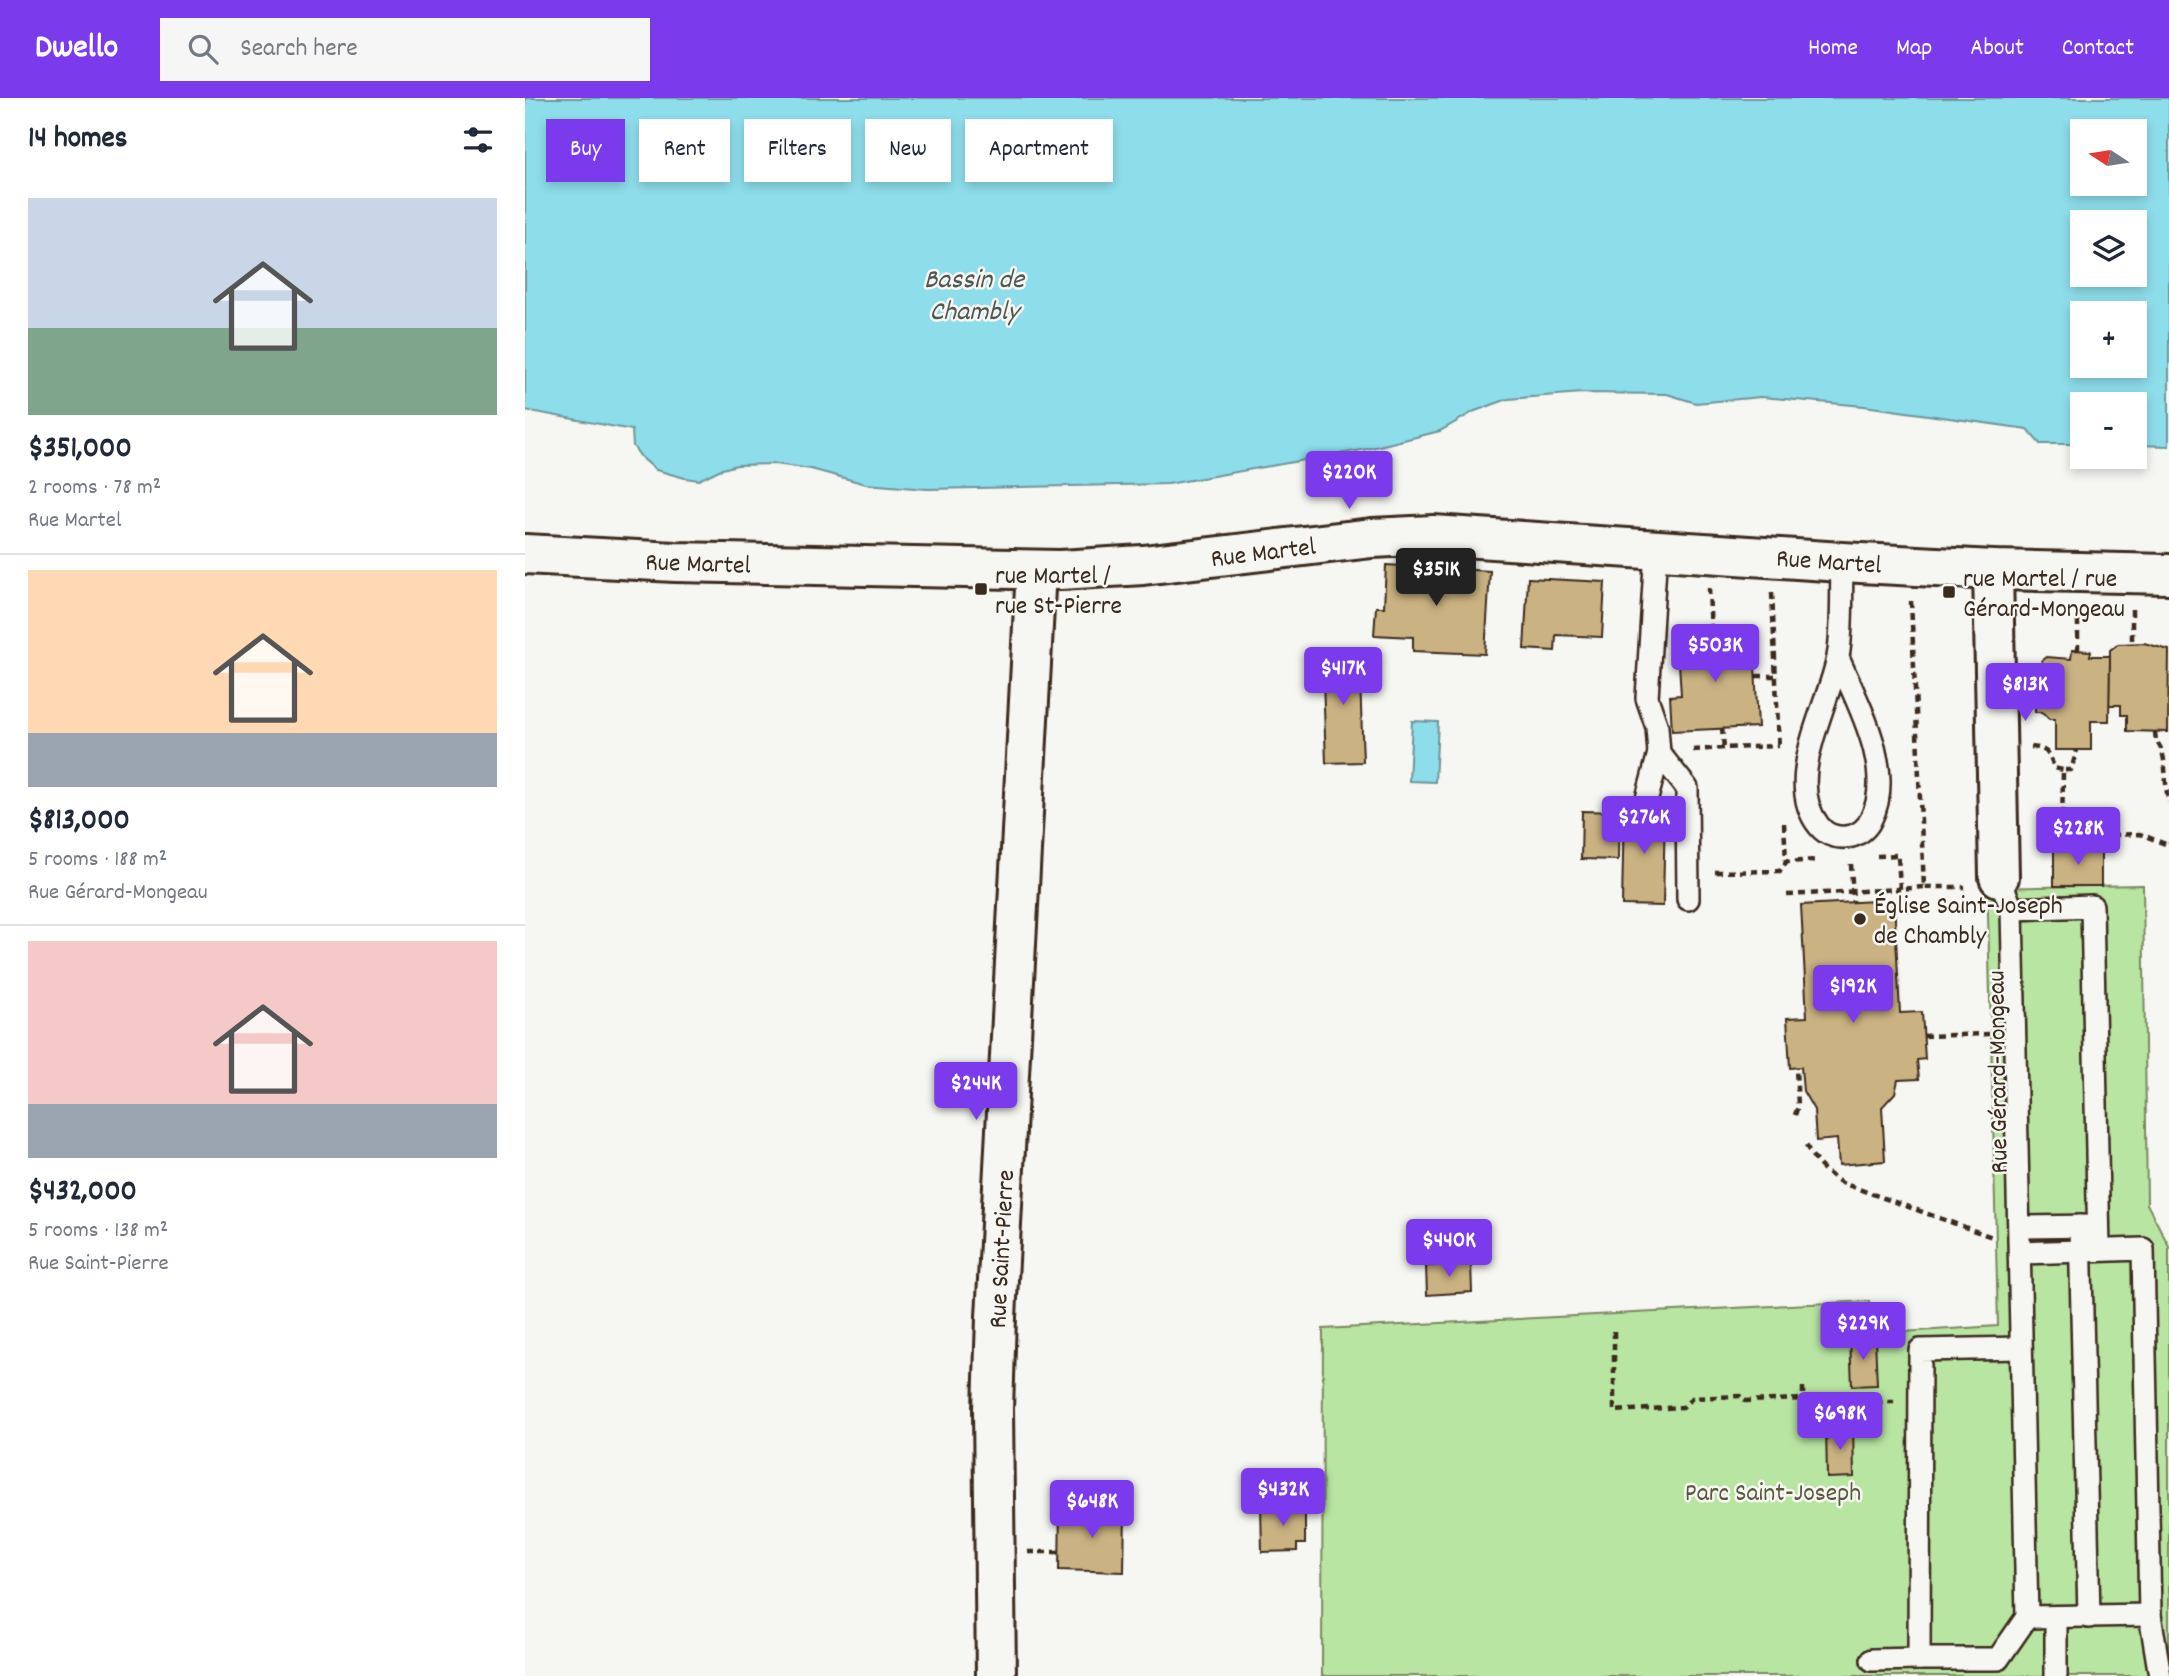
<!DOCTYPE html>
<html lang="en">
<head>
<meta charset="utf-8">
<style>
	body { margin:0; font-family:Dekko,sans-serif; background:#f6f6f7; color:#1f2937; height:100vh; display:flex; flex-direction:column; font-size:26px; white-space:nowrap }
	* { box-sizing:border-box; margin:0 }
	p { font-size:23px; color:#747a83 }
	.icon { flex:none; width:38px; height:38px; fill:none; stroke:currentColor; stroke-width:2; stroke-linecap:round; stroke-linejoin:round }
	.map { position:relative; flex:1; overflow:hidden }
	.side { display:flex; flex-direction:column; background:#fff; width:525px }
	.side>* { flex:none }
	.hud { position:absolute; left:21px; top:21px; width:665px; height:63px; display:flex; gap:14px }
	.needle { width:46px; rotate:282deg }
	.controls { position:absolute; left:1545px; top:21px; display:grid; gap:14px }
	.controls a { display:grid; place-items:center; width:77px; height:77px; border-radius:0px; background:#fff; box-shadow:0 4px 10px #0003; font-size:35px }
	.price { position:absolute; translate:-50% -60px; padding:0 16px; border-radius:7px; background:#7c3aed; color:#fff; font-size:23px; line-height:46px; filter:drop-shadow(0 2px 4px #0008) }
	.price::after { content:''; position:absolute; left:50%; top:42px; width:21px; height:16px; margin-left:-10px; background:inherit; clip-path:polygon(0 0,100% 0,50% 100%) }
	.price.on { background:#222; color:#fff }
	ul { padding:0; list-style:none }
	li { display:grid; align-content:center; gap:14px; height:371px; padding:0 28px }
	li+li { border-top:2px solid #e0e1e3 }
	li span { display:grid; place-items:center; height:217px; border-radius:0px; color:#555 }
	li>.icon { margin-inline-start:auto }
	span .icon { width:126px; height:126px; fill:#fffc; stroke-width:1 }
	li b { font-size:30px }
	h2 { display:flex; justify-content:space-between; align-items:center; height:84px; padding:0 28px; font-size:30px }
	.chip { padding:0 24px; border-radius:0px; background:#fff; box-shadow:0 4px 10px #0003; font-size:24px; line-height:63px }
	.chip.on { background:#7c3aed; color:#fff }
	header { display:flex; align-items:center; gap:42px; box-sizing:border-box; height:98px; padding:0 35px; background:#7c3aed; color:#fff }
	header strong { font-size:33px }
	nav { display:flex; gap:38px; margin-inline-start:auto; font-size:24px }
	.search { width:490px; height:63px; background:#f6f6f7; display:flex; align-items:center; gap:18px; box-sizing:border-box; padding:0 24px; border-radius:0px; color:#747a83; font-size:26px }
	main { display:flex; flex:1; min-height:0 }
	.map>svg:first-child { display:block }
	.green { fill:#b9e5a3; stroke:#7a8860; stroke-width:2 }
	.water { fill:#8eddeb; stroke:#6d9599; stroke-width:2; fill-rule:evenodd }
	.building { fill:#cab282; stroke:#3b2a1e; stroke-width:2 }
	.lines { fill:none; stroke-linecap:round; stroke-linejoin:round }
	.service-casing { stroke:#3b2a1e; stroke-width:26 }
	.minor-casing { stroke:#3b2a1e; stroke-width:44 }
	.path { stroke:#3b2a1e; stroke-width:4.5; stroke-dasharray:7 5; stroke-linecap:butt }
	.service { stroke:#f6f6f2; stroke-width:21 }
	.minor { stroke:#f6f6f2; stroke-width:38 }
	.poi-dot { fill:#3b2a1e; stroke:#f6f6f2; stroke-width:2.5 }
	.labels { text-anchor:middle; stroke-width:5; stroke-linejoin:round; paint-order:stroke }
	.street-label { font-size:26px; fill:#3b2a1e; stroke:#f6f6f2 }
	.poi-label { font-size:26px; fill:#3b2a1e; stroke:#f6f6f2; text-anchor:start }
	.park-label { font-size:26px; fill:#5a593f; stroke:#f6f6f2 }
	.water-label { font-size:28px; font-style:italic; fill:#505751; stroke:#f6f6f2 }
</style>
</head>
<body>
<header>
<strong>Dwello</strong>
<div class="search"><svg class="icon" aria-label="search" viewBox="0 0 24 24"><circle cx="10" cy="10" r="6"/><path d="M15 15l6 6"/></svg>Search here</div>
<nav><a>Home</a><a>Map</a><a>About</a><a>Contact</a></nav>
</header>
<main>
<section class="side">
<h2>14 homes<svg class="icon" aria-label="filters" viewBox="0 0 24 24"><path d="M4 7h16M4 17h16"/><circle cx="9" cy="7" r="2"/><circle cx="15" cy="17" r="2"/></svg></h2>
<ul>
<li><span style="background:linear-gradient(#c9d6e8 60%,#7fa58c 0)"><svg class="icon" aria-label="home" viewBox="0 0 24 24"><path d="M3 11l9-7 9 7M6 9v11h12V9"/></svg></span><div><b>$351,000</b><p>2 rooms · 78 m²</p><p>Rue Martel</p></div></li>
<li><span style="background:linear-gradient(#ffd9b3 75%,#9aa5b1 0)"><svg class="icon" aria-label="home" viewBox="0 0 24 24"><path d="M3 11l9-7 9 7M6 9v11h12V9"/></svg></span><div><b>$813,000</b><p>5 rooms · 188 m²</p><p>Rue Gérard-Mongeau</p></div></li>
<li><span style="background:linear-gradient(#f6c9c9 75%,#9aa5b1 0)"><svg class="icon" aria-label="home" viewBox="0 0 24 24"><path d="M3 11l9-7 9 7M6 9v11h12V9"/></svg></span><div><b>$432,000</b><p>5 rooms · 138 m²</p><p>Rue Saint-Pierre</p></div></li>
</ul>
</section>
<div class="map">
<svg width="1644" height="1578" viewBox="0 0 1644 1578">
	<rect width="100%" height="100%" fill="#f6f6f2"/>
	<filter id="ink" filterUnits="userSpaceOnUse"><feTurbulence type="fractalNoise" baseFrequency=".0143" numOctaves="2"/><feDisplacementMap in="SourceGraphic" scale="14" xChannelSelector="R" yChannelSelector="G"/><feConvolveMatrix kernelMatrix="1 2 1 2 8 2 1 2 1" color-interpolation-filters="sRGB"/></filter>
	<g filter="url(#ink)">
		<!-- green -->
		<path class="green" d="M1618,787L1622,1106L1644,1148V1578H797L798,1231L1344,1203L1345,1236L1473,1228L1463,816L1461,790Z"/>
		<!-- water -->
		<g class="water">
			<path d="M0,0H1644V348L1610,347V306H1558L1557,346H1515L1502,331L1339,308L1236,299L1171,305L1142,296L1057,295L983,301L950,313L915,333L842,351L643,386L402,391L341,386L286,371L250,366L212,367L194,372L174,382L160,380L131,372L116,359L108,348L107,332L0,312ZM1558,33H1610V86H1558ZM1558,124H1610V177H1558ZM1558,215H1610V268H1558Z"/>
			<path d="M887,623L913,624L910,684L884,683Z"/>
		</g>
		<!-- building -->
		<g class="building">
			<path d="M861,467L965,473L960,556L888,553V539L849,537L851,509H859Z"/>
			<path d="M1003,480L1080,484L1077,539L1031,537L1030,553L999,551Z"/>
			<path d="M1216,535V547H1229L1233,629L1147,633L1145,598L1156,597L1153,549H1158V538Z"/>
			<path d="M1619,545L1644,552L1643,634L1602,633V617H1596V607H1584L1585,552L1593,546Z"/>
			<path d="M1547,552L1566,553L1565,558H1585L1584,623H1566V652H1530V621H1524L1517,614H1510L1511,569H1517V562L1521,559L1546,561Z"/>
			<path d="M834,553L838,664L801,665L797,555Z"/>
			<path d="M1099,708L1140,709L1138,808L1097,807Z"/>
			<path d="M1057,713L1094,714L1093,762L1056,761Z"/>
			<path d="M1576,749V788H1529V750Z"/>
			<path d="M1369,802L1375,915L1397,914L1400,961L1392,962L1394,981L1373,982L1370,995L1357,1009L1360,1063L1314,1067L1312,1041L1291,1043L1289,1012L1278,993L1276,969L1265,970L1262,920L1282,919L1276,807Z"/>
			<path d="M946,1165L947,1194L902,1197L901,1168Z"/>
			<path d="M1350,1240L1352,1287L1327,1288L1325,1241Z"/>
			<path d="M1328,1327L1329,1379L1302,1380L1301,1328Z"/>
			<path d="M736,1407H780V1446H772V1453L737,1454Z"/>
			<path d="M535,1409L600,1411L599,1474L534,1472Z"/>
		</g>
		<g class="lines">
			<defs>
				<g id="service">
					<path d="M1131,451L1122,600L1132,629L1134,655L1162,690L1163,801"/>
					<path d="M1313,560C1332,604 1371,673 1346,721C1342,730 1336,735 1327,738C1314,741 1302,738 1294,728C1257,682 1305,606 1313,559C1318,532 1316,492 1317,464"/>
					<path d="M1120,708L1134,655"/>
					<path d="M1474,779L1487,811L1502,1519L1625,1517L1618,1151L1495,1155"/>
					<path d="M1487,811L1567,808L1574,1152"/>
					<path d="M1555,1128L1564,1519"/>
					<path d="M1494,1129L1569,1128"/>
					<path d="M1496,1250L1395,1252L1394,1561H1473L1502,1519"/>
					<path d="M1625,1517L1635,1578"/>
					<path d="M1531,1520V1578"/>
					<path d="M1347,1562L1394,1561"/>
				</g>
				<g id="minor">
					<path d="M0,456L150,464L535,472L618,467L847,440L908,437L1317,464L1468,472L1644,476"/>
					<path d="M1468,472L1474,779"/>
					<path d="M471,1578L468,1311L471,1219L511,472"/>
				</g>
			</defs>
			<!-- service casing -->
			<use href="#service" class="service-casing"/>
			<!-- minor casing -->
			<use href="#minor" class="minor-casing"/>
			<!-- path -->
			<g class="path">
				<path d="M1184,490L1186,537"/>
				<path d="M1247,495L1254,650"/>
				<path d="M1386,503L1399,789H1440"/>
				<path d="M1607,511V546"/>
				<path d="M1553,553V508"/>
				<path d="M1231,578H1251"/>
				<path d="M1197,630L1199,650L1254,648"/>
				<path d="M1630,634L1631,643C1644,657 1638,686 1644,704"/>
				<path d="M1506,649C1522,650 1525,656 1529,670L1538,672"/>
				<path d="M1168,652L1199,650"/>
				<path d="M1259,725L1261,764L1291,762"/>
				<path d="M1587,737L1615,736L1643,747L1644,745"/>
				<path d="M1537,742L1538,672H1546L1552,652"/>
				<path d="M1352,758L1373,757L1375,791L1399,789"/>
				<path d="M1326,766L1328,804"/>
				<path d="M1190,774L1255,773L1261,764"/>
				<path d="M1262,797L1375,791"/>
				<path d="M1398,938L1464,936"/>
				<path d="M1270,1017L1273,1008L1271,970"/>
				<path d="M1281,1047C1290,1065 1300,1074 1317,1085L1467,1139"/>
				<path d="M1089,1233V1313L1158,1309L1167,1300L1215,1298L1220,1303L1278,1301L1291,1305L1369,1304"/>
				<path d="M1278,1289V1301"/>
				<path d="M1314,1305L1315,1328"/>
				<path d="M1285,1328L1291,1305"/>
				<path d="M503,1454H534"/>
			</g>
			<!-- service -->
			<use href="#service" class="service"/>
			<!-- minor -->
			<use href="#minor" class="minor"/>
		</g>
	</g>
	<!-- markers -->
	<g class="poi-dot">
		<rect x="449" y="484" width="14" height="14" rx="3.5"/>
		<rect x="1417" y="487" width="14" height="14" rx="3.5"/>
		<circle cx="1335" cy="821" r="7"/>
	</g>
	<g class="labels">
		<!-- street labels -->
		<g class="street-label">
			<text transform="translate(738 453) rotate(-7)" y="9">Rue Martel</text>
			<text transform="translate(1304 462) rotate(4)" y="9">Rue Martel</text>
			<text transform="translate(173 464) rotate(2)" y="9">Rue Martel</text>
			<text transform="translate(1471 974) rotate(-91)" y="9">Rue Gérard-Mongeau</text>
			<text transform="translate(475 1151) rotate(-87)" y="9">Rue Saint-Pierre</text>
		</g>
		<!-- poi labels -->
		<g class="poi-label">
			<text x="470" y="485">rue Martel /<tspan x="470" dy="30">rue St-Pierre</tspan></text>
			<text x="1438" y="488">rue Martel / rue<tspan x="1438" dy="30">Gérard-Mongeau</tspan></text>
			<text x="1349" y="815">Église Saint-Joseph<tspan x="1349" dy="30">de Chambly</tspan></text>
		</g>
		<!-- park labels -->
		<g class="park-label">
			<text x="1248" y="1402">Parc Saint-Joseph</text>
		</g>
		<!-- water labels -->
		<g class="water-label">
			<text x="449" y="189">Bassin de<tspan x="449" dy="32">Chambly</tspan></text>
		</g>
	</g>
</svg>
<div class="controls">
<a><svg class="needle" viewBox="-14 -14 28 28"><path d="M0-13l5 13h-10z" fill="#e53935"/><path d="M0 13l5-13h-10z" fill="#747a83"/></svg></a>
<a><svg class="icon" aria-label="layers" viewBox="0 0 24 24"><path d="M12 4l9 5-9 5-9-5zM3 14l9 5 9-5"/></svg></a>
<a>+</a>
<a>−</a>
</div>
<b class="price" style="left:824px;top:413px">$220K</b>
<b class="price on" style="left:911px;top:510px">$351K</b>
<b class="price" style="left:1190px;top:586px">$503K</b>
<b class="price" style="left:818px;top:609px">$417K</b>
<b class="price" style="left:1500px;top:625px">$813K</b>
<b class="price" style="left:1119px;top:758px">$276K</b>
<b class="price" style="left:1553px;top:769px">$228K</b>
<b class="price" style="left:1328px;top:927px">$192K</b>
<b class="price" style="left:451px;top:1024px">$244K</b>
<b class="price" style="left:924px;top:1181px">$440K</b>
<b class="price" style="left:1338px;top:1264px">$229K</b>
<b class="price" style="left:1315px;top:1354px">$698K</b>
<b class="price" style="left:758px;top:1430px">$432K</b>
<b class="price" style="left:567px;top:1442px">$648K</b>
<div class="hud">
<a class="chip on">Buy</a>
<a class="chip">Rent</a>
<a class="chip">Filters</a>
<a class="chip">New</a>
<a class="chip">Apartment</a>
</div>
</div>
</main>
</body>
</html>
